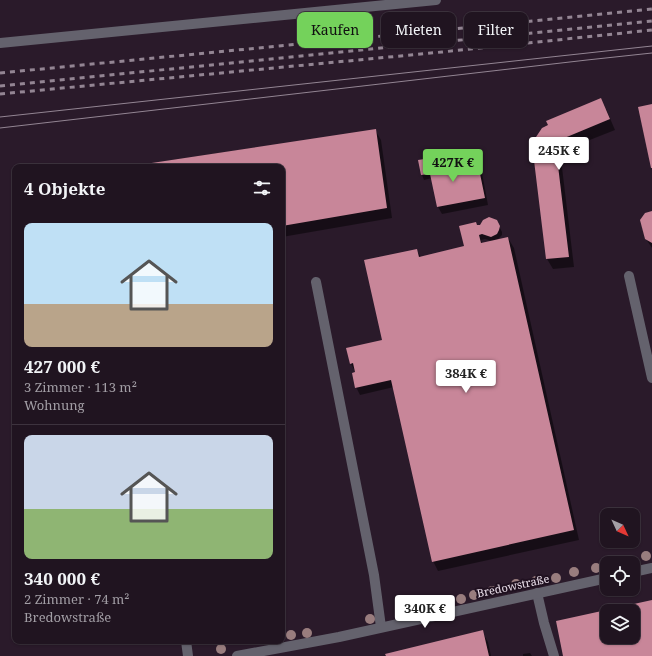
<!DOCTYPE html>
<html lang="de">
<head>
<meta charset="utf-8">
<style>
	body { margin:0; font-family:"Noto Serif",serif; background:#2d212d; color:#f1f3f6; height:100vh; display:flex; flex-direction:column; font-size:15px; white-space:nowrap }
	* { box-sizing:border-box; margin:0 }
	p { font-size:13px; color:#a29ea5 }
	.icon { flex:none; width:22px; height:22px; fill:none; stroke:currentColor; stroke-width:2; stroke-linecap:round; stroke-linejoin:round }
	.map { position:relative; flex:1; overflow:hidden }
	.sheet { position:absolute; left:12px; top:164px; width:273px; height:480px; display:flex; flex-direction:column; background:#201420; border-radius:8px; box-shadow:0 1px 3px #0004,0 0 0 1px #3d333e }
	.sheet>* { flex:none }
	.banner { position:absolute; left:297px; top:12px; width:295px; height:36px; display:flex; gap:8px }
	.needle { width:26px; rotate:134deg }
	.tools { position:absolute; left:600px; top:508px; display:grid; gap:8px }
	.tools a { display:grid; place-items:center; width:40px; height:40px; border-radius:8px; background:#201420; box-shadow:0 1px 3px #0004,0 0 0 1px #3d333e; font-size:20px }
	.price { position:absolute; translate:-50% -34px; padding:0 9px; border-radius:4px; background:#fff; color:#222; font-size:13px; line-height:26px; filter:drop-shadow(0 1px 2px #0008) }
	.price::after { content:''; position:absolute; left:50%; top:24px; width:12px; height:9px; margin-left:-6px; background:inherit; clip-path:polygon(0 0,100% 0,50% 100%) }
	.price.current { background:#74d25b; color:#111 }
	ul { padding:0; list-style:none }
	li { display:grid; align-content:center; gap:8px; height:212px; padding:0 12px }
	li+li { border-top:1px solid #3d333e }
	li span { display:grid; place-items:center; height:124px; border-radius:8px; color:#555 }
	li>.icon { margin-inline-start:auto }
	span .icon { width:72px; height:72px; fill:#fffc; stroke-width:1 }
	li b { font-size:17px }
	h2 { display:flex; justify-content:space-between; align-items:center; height:48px; padding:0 12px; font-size:17px }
	.pill { padding:0 14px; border-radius:8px; background:#201420; box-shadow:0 1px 3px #0004,0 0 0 1px #3d333e; font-size:14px; line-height:36px }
	.pill.current { background:#74d25b; color:#111 }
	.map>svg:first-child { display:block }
	.shadow { fill:#0007; fill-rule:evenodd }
	.building { fill:#c88699; fill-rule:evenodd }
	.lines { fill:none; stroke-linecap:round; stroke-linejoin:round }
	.minor { stroke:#64626d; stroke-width:10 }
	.tram { stroke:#938593; stroke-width:1 }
	.rail { stroke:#938593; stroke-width:3; stroke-dasharray:5 5; stroke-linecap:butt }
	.tree { fill:#997d7e }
	.labels { text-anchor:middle; stroke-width:4; stroke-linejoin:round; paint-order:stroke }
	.street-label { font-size:11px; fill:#ebe0eb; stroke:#201120 }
</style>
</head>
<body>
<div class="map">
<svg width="652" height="656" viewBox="0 0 652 656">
	<rect width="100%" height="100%" fill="#2a1a2a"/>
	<!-- shadow -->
	<g class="shadow">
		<path d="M606,109L615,130L567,149L569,154L566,158L561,159L574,267L553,269L547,259L533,145H538Z"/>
		<path d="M375,130L381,140L392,218L282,237V167H125Z"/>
		<path d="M437,158L440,163L442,172L478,166L482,173L488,205L442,214L438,207L432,178L424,180L422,175L419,161Z"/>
		<path d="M652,212V248L646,239Z"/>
		<path d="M478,226H499L502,232V235L497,240L508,238L514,248L579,540L438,571L433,561L394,387L360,395L356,387V373L351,364L383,341L416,250L421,257L465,247ZM485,239L492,241L482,244L481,240Z"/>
		<path d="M482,632L488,642L491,656H387Z"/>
		<path d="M530,653L532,656H523V654Z"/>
	</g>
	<!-- building -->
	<g class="building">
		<path d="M601,98L610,119L562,139L564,143L561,148L556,149L569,257L546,259L532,144H537L536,137L542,128L548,125L546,121Z"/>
		<path d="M652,104V168H651L638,107Z"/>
		<path d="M376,129L387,208L282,226V167H125Z"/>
		<path d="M437,157L440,172L478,164L485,198L437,207L430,174L421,175L418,160Z"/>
		<path d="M652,211V243L645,239L640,220L645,213Z"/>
		<path d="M489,217L497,220L500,226L499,230L497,234L491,237L482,234L479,235L481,243L508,237L574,530L432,562L391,380L355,388L352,373L355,372L353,363L350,364L346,348L382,340L364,260L417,249L419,257L464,246L459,226L476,222L477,225H480L483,220Z"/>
		<path d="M652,600V656H563L556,621ZM607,611H633V637H607Z"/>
		<path d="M483,630L489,656H386L385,654Z"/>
	</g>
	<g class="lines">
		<!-- minor -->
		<g class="minor">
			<path d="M0,43L436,0"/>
			<path d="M629,276L652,378"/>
			<path d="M316,282L374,575L381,627"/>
			<path d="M633,572L652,568"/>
			<path d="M537,593L544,623L554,656"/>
			<path d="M186,641L188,656"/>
			<path d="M237,656L339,637L607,578"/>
		</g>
		<!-- tram -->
		<g class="tram">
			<path d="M0,117L652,46"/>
			<path d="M0,128L587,60L652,53"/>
		</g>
		<!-- rail -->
		<g class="rail">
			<path d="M0,73L444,30L652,9"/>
			<path d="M0,86L652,21"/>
			<path d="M0,94L442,52L652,30"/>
		</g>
	</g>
	<!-- trees -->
	<g class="tree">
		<circle cx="646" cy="556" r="5"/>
		<circle cx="596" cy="568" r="5"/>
		<circle cx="574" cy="572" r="5"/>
		<circle cx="556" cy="578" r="5"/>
		<circle cx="536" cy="581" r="5"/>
		<circle cx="516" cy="584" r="5"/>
		<circle cx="492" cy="591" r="5"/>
		<circle cx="474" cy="595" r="5"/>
		<circle cx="461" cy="599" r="5"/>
		<circle cx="445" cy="602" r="5"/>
		<circle cx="420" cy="608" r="5"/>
		<circle cx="404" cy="611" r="5"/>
		<circle cx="370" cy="619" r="5"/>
		<circle cx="307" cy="633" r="5"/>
		<circle cx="291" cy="635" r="5"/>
		<circle cx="221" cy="649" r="5"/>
	</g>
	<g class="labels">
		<!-- street labels -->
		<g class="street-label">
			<text transform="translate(513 586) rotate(-12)" y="4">Bredowstraße</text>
		</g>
	</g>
</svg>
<div class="tools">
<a><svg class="needle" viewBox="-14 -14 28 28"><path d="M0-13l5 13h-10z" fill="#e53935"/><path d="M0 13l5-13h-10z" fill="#a29ea5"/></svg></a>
<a><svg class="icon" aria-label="locate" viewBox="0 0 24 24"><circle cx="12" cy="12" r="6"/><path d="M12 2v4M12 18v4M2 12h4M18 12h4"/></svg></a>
<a><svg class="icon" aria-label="layers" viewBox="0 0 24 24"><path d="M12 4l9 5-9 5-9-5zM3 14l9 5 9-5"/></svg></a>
</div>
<b class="price" style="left:559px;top:171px">245K €</b>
<b class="price current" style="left:453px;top:183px">427K €</b>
<b class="price" style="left:466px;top:394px">384K €</b>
<b class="price" style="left:425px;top:629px">340K €</b>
<div class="banner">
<a class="pill current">Kaufen</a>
<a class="pill">Mieten</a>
<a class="pill">Filter</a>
</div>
<section class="sheet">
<h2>4 Objekte<svg class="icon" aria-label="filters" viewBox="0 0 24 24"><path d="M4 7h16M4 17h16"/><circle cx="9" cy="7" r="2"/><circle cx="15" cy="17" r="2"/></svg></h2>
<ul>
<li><span style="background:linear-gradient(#bfe0f5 65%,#b9a48a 0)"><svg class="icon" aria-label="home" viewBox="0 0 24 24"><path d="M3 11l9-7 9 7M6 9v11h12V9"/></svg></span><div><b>427 000 €</b><p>3 Zimmer · 113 m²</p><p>Wohnung</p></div></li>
<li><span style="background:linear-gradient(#c9d6e8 60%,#8fb573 0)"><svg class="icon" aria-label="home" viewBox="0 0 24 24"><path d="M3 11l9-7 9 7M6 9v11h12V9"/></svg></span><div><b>340 000 €</b><p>2 Zimmer · 74 m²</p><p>Bredowstraße</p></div></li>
</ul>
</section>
</div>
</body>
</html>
